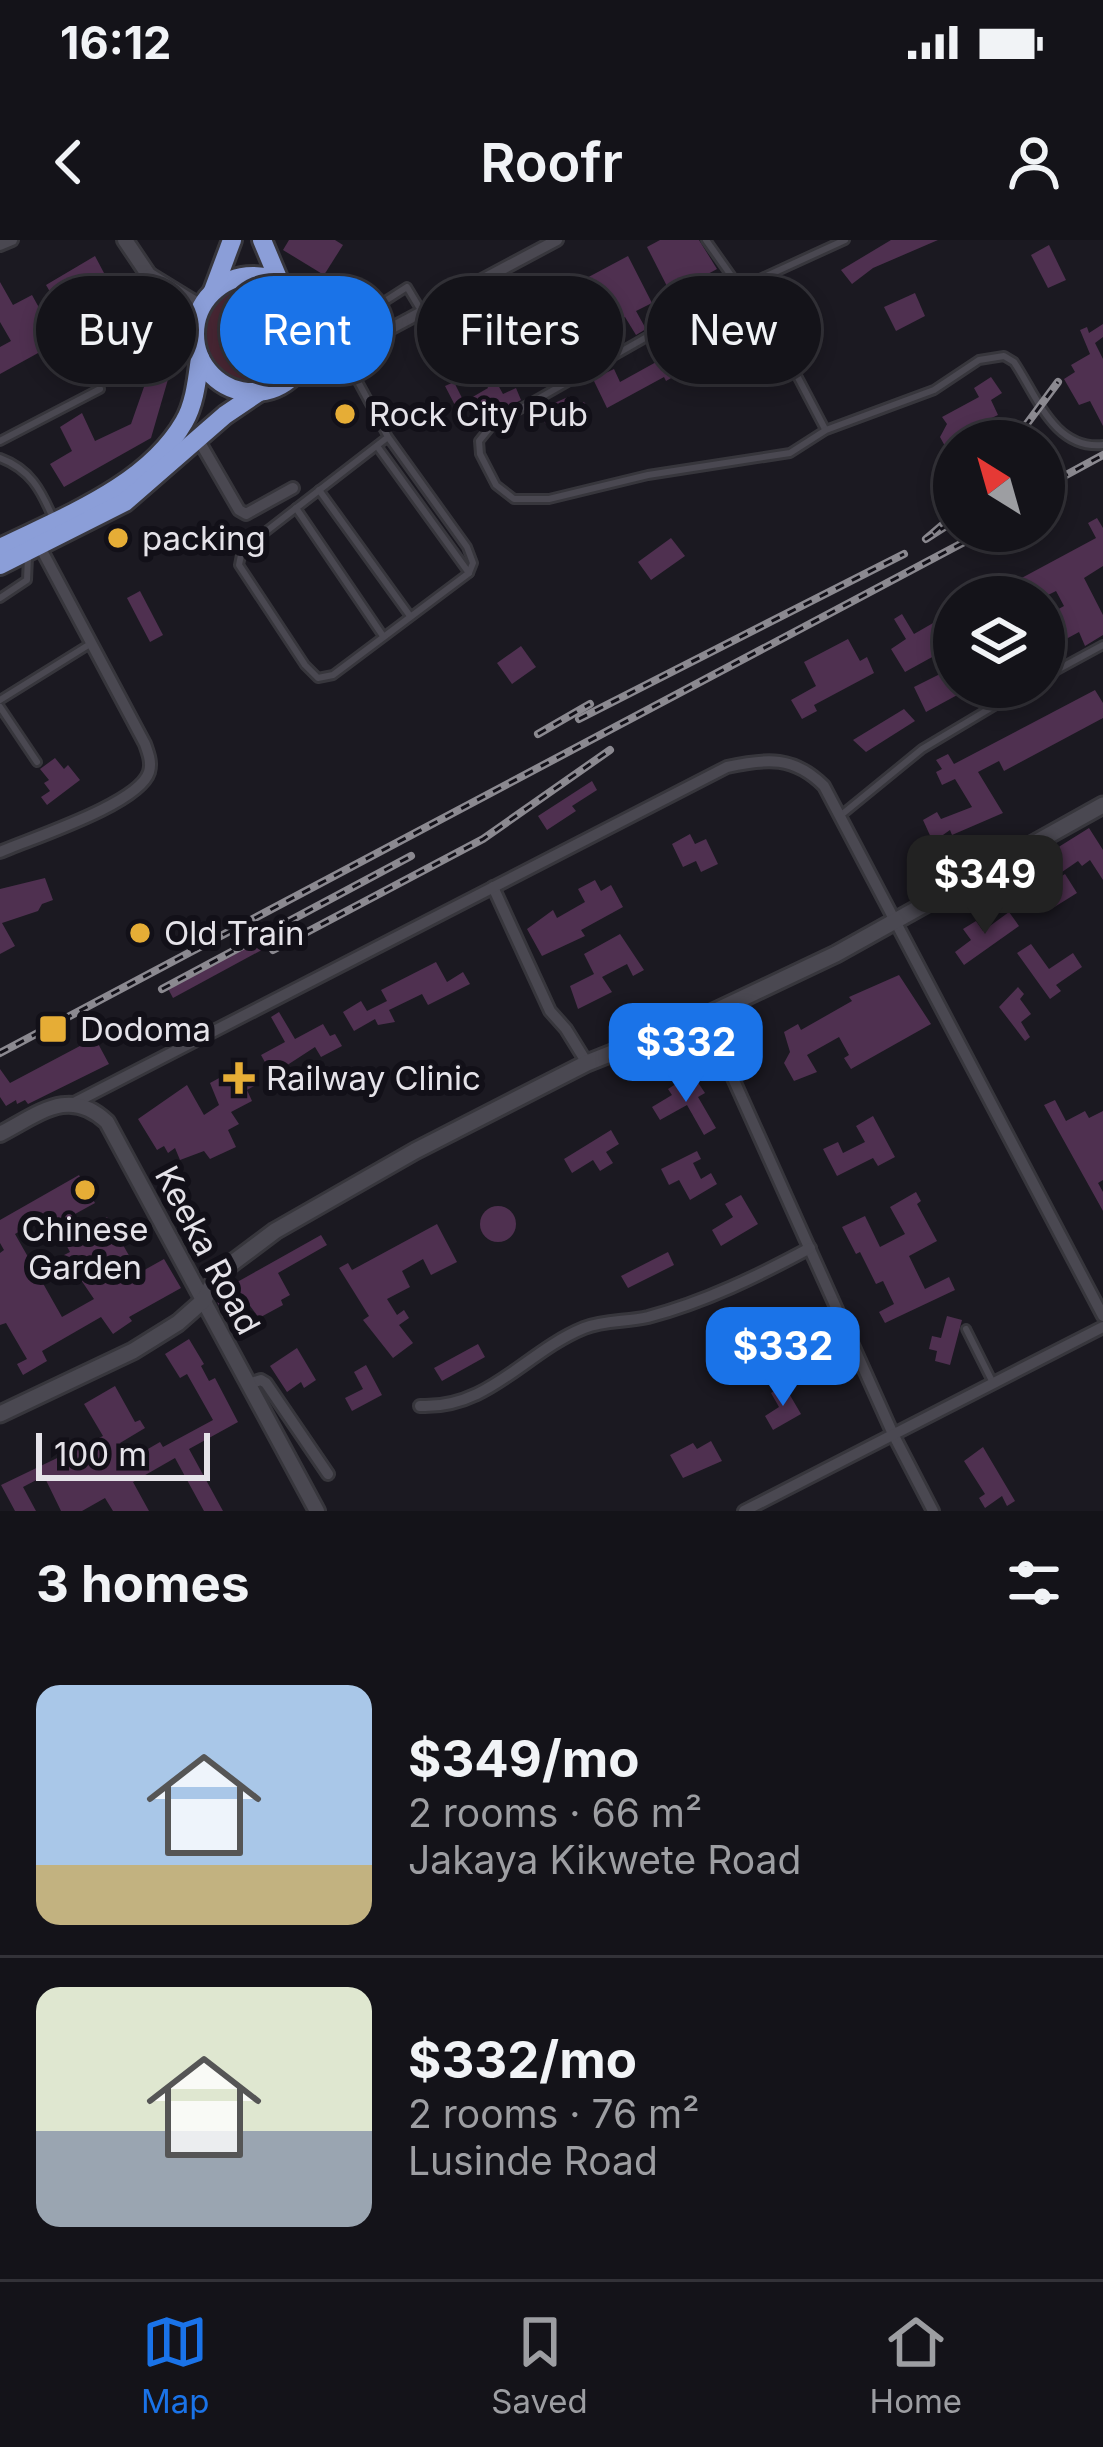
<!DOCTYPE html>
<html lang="en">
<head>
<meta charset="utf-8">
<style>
	body { margin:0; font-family:Inter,sans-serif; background:#212026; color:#f1f3f6; height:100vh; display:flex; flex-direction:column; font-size:45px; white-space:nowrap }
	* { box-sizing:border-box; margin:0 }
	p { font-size:39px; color:#9d9ea2 }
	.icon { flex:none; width:66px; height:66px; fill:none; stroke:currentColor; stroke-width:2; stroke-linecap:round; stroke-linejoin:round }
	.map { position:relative; height:1271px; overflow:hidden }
	.sheet { display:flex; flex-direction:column; background:#141319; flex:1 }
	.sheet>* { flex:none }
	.hud { position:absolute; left:36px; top:36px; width:1032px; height:108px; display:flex; gap:24px }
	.needle { width:78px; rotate:323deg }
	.tools { position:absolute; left:933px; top:180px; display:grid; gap:24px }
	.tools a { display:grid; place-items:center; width:132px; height:132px; border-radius:50%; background:#141319; box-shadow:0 6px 18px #0003,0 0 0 3px #333238; font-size:60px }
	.scale { position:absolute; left:36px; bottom:30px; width:174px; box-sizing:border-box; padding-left:12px; border:6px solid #e5e3e9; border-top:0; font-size:33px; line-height:42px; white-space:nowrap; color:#e5e3e9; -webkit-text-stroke:9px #121018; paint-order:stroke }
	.price { position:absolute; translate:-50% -102px; padding:0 27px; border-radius:24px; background:#1a73e8; color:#fff; font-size:39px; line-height:78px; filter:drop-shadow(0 3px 6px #0008) }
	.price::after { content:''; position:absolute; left:50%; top:72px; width:36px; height:27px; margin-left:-18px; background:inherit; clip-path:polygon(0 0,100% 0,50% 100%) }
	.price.on { background:#222; color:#fff }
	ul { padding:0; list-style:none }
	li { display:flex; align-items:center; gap:36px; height:300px; padding:0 36px }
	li+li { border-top:3px solid #333238 }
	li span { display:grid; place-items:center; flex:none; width:336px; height:240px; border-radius:24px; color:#555 }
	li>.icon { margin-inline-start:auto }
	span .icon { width:144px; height:144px; fill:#fffc; stroke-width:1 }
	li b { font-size:51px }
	h2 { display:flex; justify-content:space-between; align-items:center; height:144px; padding:0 36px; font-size:51px }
	.pill { padding:0 42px; border-radius:54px; background:#141319; box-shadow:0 6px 18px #0003,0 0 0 3px #333238; font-size:42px; line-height:108px }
	.pill.on { background:#1a73e8; color:#fff }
	.status { display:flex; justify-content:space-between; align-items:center; height:84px; padding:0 60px; background:#141319; direction:ltr }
	.status svg { height:33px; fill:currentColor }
	header { display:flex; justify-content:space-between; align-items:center; height:156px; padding:0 36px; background:#141319; font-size:54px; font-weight:600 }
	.dock { display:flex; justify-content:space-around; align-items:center; height:168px; border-top:3px solid #333238; background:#141319; font-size:33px; color:#9d9ea2 }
	.dock a { display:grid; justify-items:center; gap:6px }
	.dock .on { color:#1a73e8 }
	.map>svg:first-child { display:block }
	.green { fill:#472633 }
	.building { fill:#4f3050; fill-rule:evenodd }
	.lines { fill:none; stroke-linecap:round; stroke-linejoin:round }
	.service-casing { stroke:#37363c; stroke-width:12 }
	.minor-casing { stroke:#37363c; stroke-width:16 }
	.tertiary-casing { stroke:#37363c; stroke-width:20 }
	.secondary-casing { stroke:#37363c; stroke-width:21 }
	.trunk-casing { stroke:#37363c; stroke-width:24 }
	.service { stroke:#4a4851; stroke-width:6 }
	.minor { stroke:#4a4851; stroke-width:10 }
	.tertiary { stroke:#4a4851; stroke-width:14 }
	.secondary { stroke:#4a4851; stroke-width:15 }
	.trunk { stroke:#8b9ed8; stroke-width:18 }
	.rail-casing { stroke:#8b8990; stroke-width:8 }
	.rail { stroke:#121018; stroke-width:3; stroke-dasharray:9; stroke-linecap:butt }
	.poi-dot { fill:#e6ad36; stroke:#121018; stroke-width:4.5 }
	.labels { text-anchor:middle; stroke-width:12; stroke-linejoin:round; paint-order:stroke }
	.poi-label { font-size:33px; fill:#e5e3e9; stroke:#121018; text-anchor:start }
	.street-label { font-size:33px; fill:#e5e3e9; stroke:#121018 }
</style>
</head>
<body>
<div class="status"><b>16:12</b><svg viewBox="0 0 49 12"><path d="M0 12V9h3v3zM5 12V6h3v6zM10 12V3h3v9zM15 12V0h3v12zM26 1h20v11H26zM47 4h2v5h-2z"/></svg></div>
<header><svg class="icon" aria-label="back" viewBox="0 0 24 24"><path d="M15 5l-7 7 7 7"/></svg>Roofr<svg class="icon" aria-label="person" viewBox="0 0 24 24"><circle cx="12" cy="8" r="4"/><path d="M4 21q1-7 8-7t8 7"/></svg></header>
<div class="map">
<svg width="1103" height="1271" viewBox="0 0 1103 1271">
	<rect width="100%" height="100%" fill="#1b1921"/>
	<!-- green -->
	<circle class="green" cx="254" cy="94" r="51"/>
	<!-- building -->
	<g class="building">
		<path d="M289,0H335L343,5L324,35L283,10Z"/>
		<path d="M660,0H699L717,29L671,54L647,7Z"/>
		<path d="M891,0H938L873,28L852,44L841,30Z"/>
		<path d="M1049,5L1066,40L1048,48L1031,15Z"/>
		<path d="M95,16L104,33L99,36L102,42L84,52L81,47L56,62L46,45Z"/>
		<path d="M628,16L652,63L636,71L646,89L636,95L625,77L605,88L581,41Z"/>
		<path d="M0,42L13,65L32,55L58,102L0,134V107L11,101L0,82Z"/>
		<path d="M126,47L147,89L141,92L169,136L151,198L64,247L50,224L72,211L60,187L82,173L95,201L131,184L145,144L126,111L133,107L108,56Z"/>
		<path d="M915,53L925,76L896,91L884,67Z"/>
		<path d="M565,65L587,102L546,123L539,112L546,108L539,100L546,94L544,90L558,84L552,72Z"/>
		<path d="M739,77L749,94L666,141L664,137L607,168L593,139L614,129L620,142L658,121L653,110L665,104L671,116Z"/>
		<path d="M1103,84V97L1095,103L1103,119V186L1090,161L1079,165L1064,139L1075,132L1071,125L1090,114L1080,90L1087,87L1089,93Z"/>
		<path d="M505,108L509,117L488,127L503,154L516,148L521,160L488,177L480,164L460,175L445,146L454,142L464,162L488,148L476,122Z"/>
		<path d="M991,137L1002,153L991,160L998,175L968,189V201H954V211L946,208L940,197L947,184L942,177L979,157L974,148Z"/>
		<path d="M570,156L577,167L584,162L590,170L572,183L566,174L548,187L537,171Z"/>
		<path d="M1097,278L1103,288V326L1084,338L1103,375V395L1085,406L1079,392L1044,411V377L1064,366L1056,351L1044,357H986L1096,298L1088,283Z"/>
		<path d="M671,298L685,316L651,340L638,322Z"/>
		<path d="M140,351L163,395L150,402L127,358Z"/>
		<path d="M954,371V405L905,432L891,409L906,399L894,379L902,374L914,394Z"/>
		<path d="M848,399L860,421L867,417L874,433L814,465L817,471L802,479L791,460L816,446L804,422Z"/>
		<path d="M521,406L536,427L512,444L497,423Z"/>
		<path d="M954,427V447H972L926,472L914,447Z"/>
		<path d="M1095,450L1103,463V478L1004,531L999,521L978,532L1003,573L952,595L950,590L933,602L923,580L937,572L941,579L972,567L955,539L942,545L936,532L942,529L936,520L948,514L954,524Z"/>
		<path d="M904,469L915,481L866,512L853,500Z"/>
		<path d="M55,518L64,529L68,525L80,540L47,565L41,557L50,551L44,543L49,540L40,529Z"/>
		<path d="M592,541L597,550L572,566L576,571L547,590L538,576Z"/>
		<path d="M1089,588L1103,610V640L1090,620L1082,626L1078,621L1062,632L1049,613Z"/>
		<path d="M690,594L695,604L706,599L718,624L701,632L696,621L683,627L672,604Z"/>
		<path d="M1065,634L1077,653L1048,671L1037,652Z"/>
		<path d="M45,638L53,660L42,664L38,671L2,683L15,706L0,714V649Z"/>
		<path d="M595,640L601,651L611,645L623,667L581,690L585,696L542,716L527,689L553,670L557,678L585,662L578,649Z"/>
		<path d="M1009,672L1019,686L964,725L955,712L971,700L963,689L976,681L983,691Z"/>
		<path d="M262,692L269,706L173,758L166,745Z"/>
		<path d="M620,694L644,730L633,736L627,724L602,737L612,752L578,769L570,746L594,734L584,714Z"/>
		<path d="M1031,704L1049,729L1073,713L1082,727L1056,745L1061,751L1050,759L1017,713Z"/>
		<path d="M436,722L447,742L463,732L470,744L428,765L422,754L389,770L395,782L378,785L375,779L354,791L343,772L361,761L367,771L387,761L381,750Z"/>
		<path d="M899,735L931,784L851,829L844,818L849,815L839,797L807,815L817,832L794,841L784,823L790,812L784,792L798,784L801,790L852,761L849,757Z"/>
		<path d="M1018,747L1024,754L1020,759L1031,774L1021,782L1030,797L1025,801L999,767Z"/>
		<path d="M279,772L295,799L323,784L330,796L335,794L342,806L321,817L315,807L272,835L261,815L285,802L271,777Z"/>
		<path d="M95,798L109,824L28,864L25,860L17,864L16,860L6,866L0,857V829L10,843Z"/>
		<path d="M243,825L254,846L247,850L252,861L231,872L239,884L228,890L236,907L210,919L204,911L180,920L175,908L168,913L164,906L157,910L138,879L187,845L204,875L219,865L210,843Z"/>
		<path d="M682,840L686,848L697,841L705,853L698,857L716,888L704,895L687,865L660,880L652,867L672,855L668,849Z"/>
		<path d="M1055,860L1066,881L1085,871L1089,878L1103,871V940L1098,943L1103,952V971L1044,865Z"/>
		<path d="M873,876L895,917L878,926L873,918L837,936L823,909L838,902L843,913L865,902L856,886Z"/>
		<path d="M611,890L619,904L606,912L613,923L600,931L593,920L572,933L564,919Z"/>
		<path d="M697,911L701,919L693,923L701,939L711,933L717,944L690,960L679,940L669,945L661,929Z"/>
		<path d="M79,935L95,963L66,979L76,995L107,977L139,1033L164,1019L181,1048L129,1077L132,1081L113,1094L101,1077L42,1111L47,1121L23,1135L17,1124L27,1119L6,1083L0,1085V1013L4,1010L0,1003V980ZM43,978L54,999L61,995L70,1012L64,1015L94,1059L62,1077L15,994Z"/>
		<path d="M916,952L921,961L917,964L937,1001L909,1016L925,1049L949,1037L955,1050L885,1083L879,1072L894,1064L883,1041L876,1044L860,1012L856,1014L842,987L865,976L880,1007L905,994L890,967Z"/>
		<path d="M741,955L758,984L721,1006L712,990L733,977L725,964Z"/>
		<circle cx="498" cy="984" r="18"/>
		<path d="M437,984L457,1022L431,1035L423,1019L402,1031L410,1047L387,1059L397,1075L404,1070L409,1078L399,1085L413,1103L393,1118L363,1080L369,1076L339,1028L348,1023L352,1030Z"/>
		<path d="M321,995L327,1005L278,1033L290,1055L281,1060L283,1065L259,1078L242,1055L220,1067L217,1062L223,1050Z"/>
		<path d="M668,1012L674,1025L628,1048L621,1036Z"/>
		<path d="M947,1076L962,1080L950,1125L935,1121L937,1111L929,1109L932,1096L941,1098Z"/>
		<path d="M189,1099L204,1124L201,1126L209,1141L215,1138L238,1182L189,1209L223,1271H204L175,1218L133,1242L149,1271H113L105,1258L82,1271H61L44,1236L23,1247L36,1271H15L1,1245L103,1196L84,1164L115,1146L135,1182L140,1180L145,1188L120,1203L129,1220L160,1202L163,1207L213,1180L187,1134L180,1138L165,1114Z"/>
		<path d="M478,1104L485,1117L442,1141L434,1128Z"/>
		<path d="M297,1108L316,1140L304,1148L301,1142L287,1152L270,1126Z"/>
		<path d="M366,1125L382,1155L352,1171L345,1158L363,1149L354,1132Z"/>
		<path d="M784,1145L801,1174L773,1190L765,1176L779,1167L771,1153Z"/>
		<path d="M711,1201L722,1221L683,1238L670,1215L693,1203L697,1209Z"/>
		<path d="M983,1207L1015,1261L1007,1266L1002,1256L985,1268L979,1258L985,1254L964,1221Z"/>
	</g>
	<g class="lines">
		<defs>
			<g id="service">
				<path d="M706,0L783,109L825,189"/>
				<path d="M845,0L738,49L700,75L652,94L492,185L479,201L480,214L496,245L514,259H549L648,235L790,213L826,190L934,150L979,120L1004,116L1014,122C1037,156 1054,210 1103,205"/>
				<path d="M309,110L407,47L422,72"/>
				<path d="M343,114L388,197L467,307L473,323L469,333L333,435L318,438L305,425L239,325L242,310L388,197"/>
				<path d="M0,201L100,149"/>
				<path d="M377,206L469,333"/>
				<path d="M0,218C30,229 41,250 53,278"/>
				<path d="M319,250L410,376"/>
				<path d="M296,268L383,396"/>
				<path d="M0,358L27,340L28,317"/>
				<path d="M1044,437L1103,405"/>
				<path d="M0,460L90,404"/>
				<path d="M0,467L37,522"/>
				<path d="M840,576L922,509L1026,447"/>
				<path d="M966,1089L993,1143"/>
			</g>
			<g id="minor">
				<path d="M0,5L12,0"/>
				<path d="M311,86L343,114"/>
				<path d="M298,131L343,114L557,0"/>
				<path d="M198,199L239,270L246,274L293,248"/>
				<path d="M0,612C32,598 139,564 149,532C152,522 148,513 145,504L39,305"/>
				<path d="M493,647L550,771L566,789L587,823"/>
				<path d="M705,776L893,1194L933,1271"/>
				<path d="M76,862L727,527C767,518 794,516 824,546L1103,1076"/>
				<path d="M248,1144L261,1140L266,1143L328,1234"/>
				<path d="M420,1166C489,1169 525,1112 584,1088C604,1080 627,1082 648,1077C705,1062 758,1036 810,1008"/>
				<path d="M744,1271L1103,1087"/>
			</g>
			<g id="tertiary">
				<path d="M125,0L197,107"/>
				<path d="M150,36L202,68"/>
				<path d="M0,894C39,874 69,846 107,882L317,1271"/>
			</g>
			<path id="secondary" d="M0,1174L133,1111L178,1083L204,1060L215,1039L227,1027L275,991L415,911L587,823L705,776L836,714L1103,565"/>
			<g id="trunk">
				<path d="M262,0L280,43"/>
				<circle cx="253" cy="94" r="58"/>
				<path d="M213,51L232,0"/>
				<path d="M0,308C63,277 147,246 184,182C195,163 197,139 200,118"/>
				<path d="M0,325L125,262L225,175L259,152"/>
			</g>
		</defs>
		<!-- service casing -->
		<use href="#service" class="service-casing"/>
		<!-- minor casing -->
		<use href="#minor" class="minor-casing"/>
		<!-- tertiary casing -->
		<use href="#tertiary" class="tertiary-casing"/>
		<!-- secondary casing -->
		<use href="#secondary" class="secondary-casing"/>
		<!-- trunk casing -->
		<use href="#trunk" class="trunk-casing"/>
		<!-- service -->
		<use href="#service" class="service"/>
		<!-- minor -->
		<use href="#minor" class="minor"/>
		<!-- tertiary -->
		<use href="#tertiary" class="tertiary"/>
		<!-- secondary -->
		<use href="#secondary" class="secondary"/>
		<!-- trunk -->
		<use href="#trunk" class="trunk"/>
		<defs>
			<g id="rail">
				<path d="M1014,201L1058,142"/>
				<path d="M1044,247L1103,215"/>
				<path d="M954,275L926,299L954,281"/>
				<path d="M579,479L904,314"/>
				<path d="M538,494L590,464"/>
				<path d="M273,710L483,599L610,510"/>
				<path d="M162,749L411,616"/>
				<path d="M0,813L985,291"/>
			</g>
		</defs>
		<!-- rail casing -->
		<use href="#rail" class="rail-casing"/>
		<!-- rail -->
		<use href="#rail" class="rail"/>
	</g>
	<!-- markers -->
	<g class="poi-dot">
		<circle cx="345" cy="174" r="12"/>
		<circle cx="118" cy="298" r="12"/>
		<circle cx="140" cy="693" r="12"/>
		<rect x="38" y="774" width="30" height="30" rx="6"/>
		<path d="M233 820h12v12h12v12h-12v12h-12v-12h-12v-12h12z"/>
		<circle cx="85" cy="950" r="12"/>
	</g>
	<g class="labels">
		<!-- poi labels -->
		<g class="poi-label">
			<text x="369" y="186">Rock City Pub</text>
			<text x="142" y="310">packing</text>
			<text x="164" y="705">Old Train</text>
			<text x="80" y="801">Dodoma</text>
			<text x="266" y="850">Railway Clinic</text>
			<text x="85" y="1001" text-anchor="middle">Chinese<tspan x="85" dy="38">Garden</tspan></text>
		</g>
		<!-- street labels -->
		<g class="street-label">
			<text transform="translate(208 1010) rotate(62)" y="12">Keeka Road</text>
		</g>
	</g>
</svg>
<div class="tools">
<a><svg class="needle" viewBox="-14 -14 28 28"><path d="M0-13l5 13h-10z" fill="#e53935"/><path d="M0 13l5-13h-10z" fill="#9d9ea2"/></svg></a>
<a><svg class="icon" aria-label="layers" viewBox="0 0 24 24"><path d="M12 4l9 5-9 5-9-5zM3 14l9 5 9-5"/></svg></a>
</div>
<div class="scale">100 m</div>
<b class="price on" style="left:985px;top:697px">$349</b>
<b class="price" style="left:686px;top:865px">$332</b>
<b class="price" style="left:783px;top:1169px">$332</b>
<div class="hud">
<a class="pill">Buy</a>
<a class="pill on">Rent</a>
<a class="pill">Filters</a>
<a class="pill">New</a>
</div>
</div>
<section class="sheet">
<h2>3 homes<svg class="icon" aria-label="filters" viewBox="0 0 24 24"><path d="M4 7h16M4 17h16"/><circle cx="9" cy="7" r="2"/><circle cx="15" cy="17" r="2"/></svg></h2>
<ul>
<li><span style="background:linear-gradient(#a9c7e8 75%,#c2b280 0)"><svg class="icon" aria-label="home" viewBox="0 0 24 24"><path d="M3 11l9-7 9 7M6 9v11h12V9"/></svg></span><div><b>$349/mo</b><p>2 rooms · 66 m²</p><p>Jakaya Kikwete Road</p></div></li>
<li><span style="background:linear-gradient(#dfe7d0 60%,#9aa5b1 0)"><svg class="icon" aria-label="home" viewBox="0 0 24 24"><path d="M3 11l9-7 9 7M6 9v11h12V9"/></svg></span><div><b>$332/mo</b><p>2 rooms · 76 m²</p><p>Lusinde Road</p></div></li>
</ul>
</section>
<nav class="dock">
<a class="on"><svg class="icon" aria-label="map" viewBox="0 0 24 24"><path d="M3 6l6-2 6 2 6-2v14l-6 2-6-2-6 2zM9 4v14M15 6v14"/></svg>Map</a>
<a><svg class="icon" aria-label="saved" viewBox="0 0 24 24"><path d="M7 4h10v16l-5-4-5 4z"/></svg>Saved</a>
<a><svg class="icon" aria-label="home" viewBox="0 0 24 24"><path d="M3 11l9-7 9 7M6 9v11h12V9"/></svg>Home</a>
</nav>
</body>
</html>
